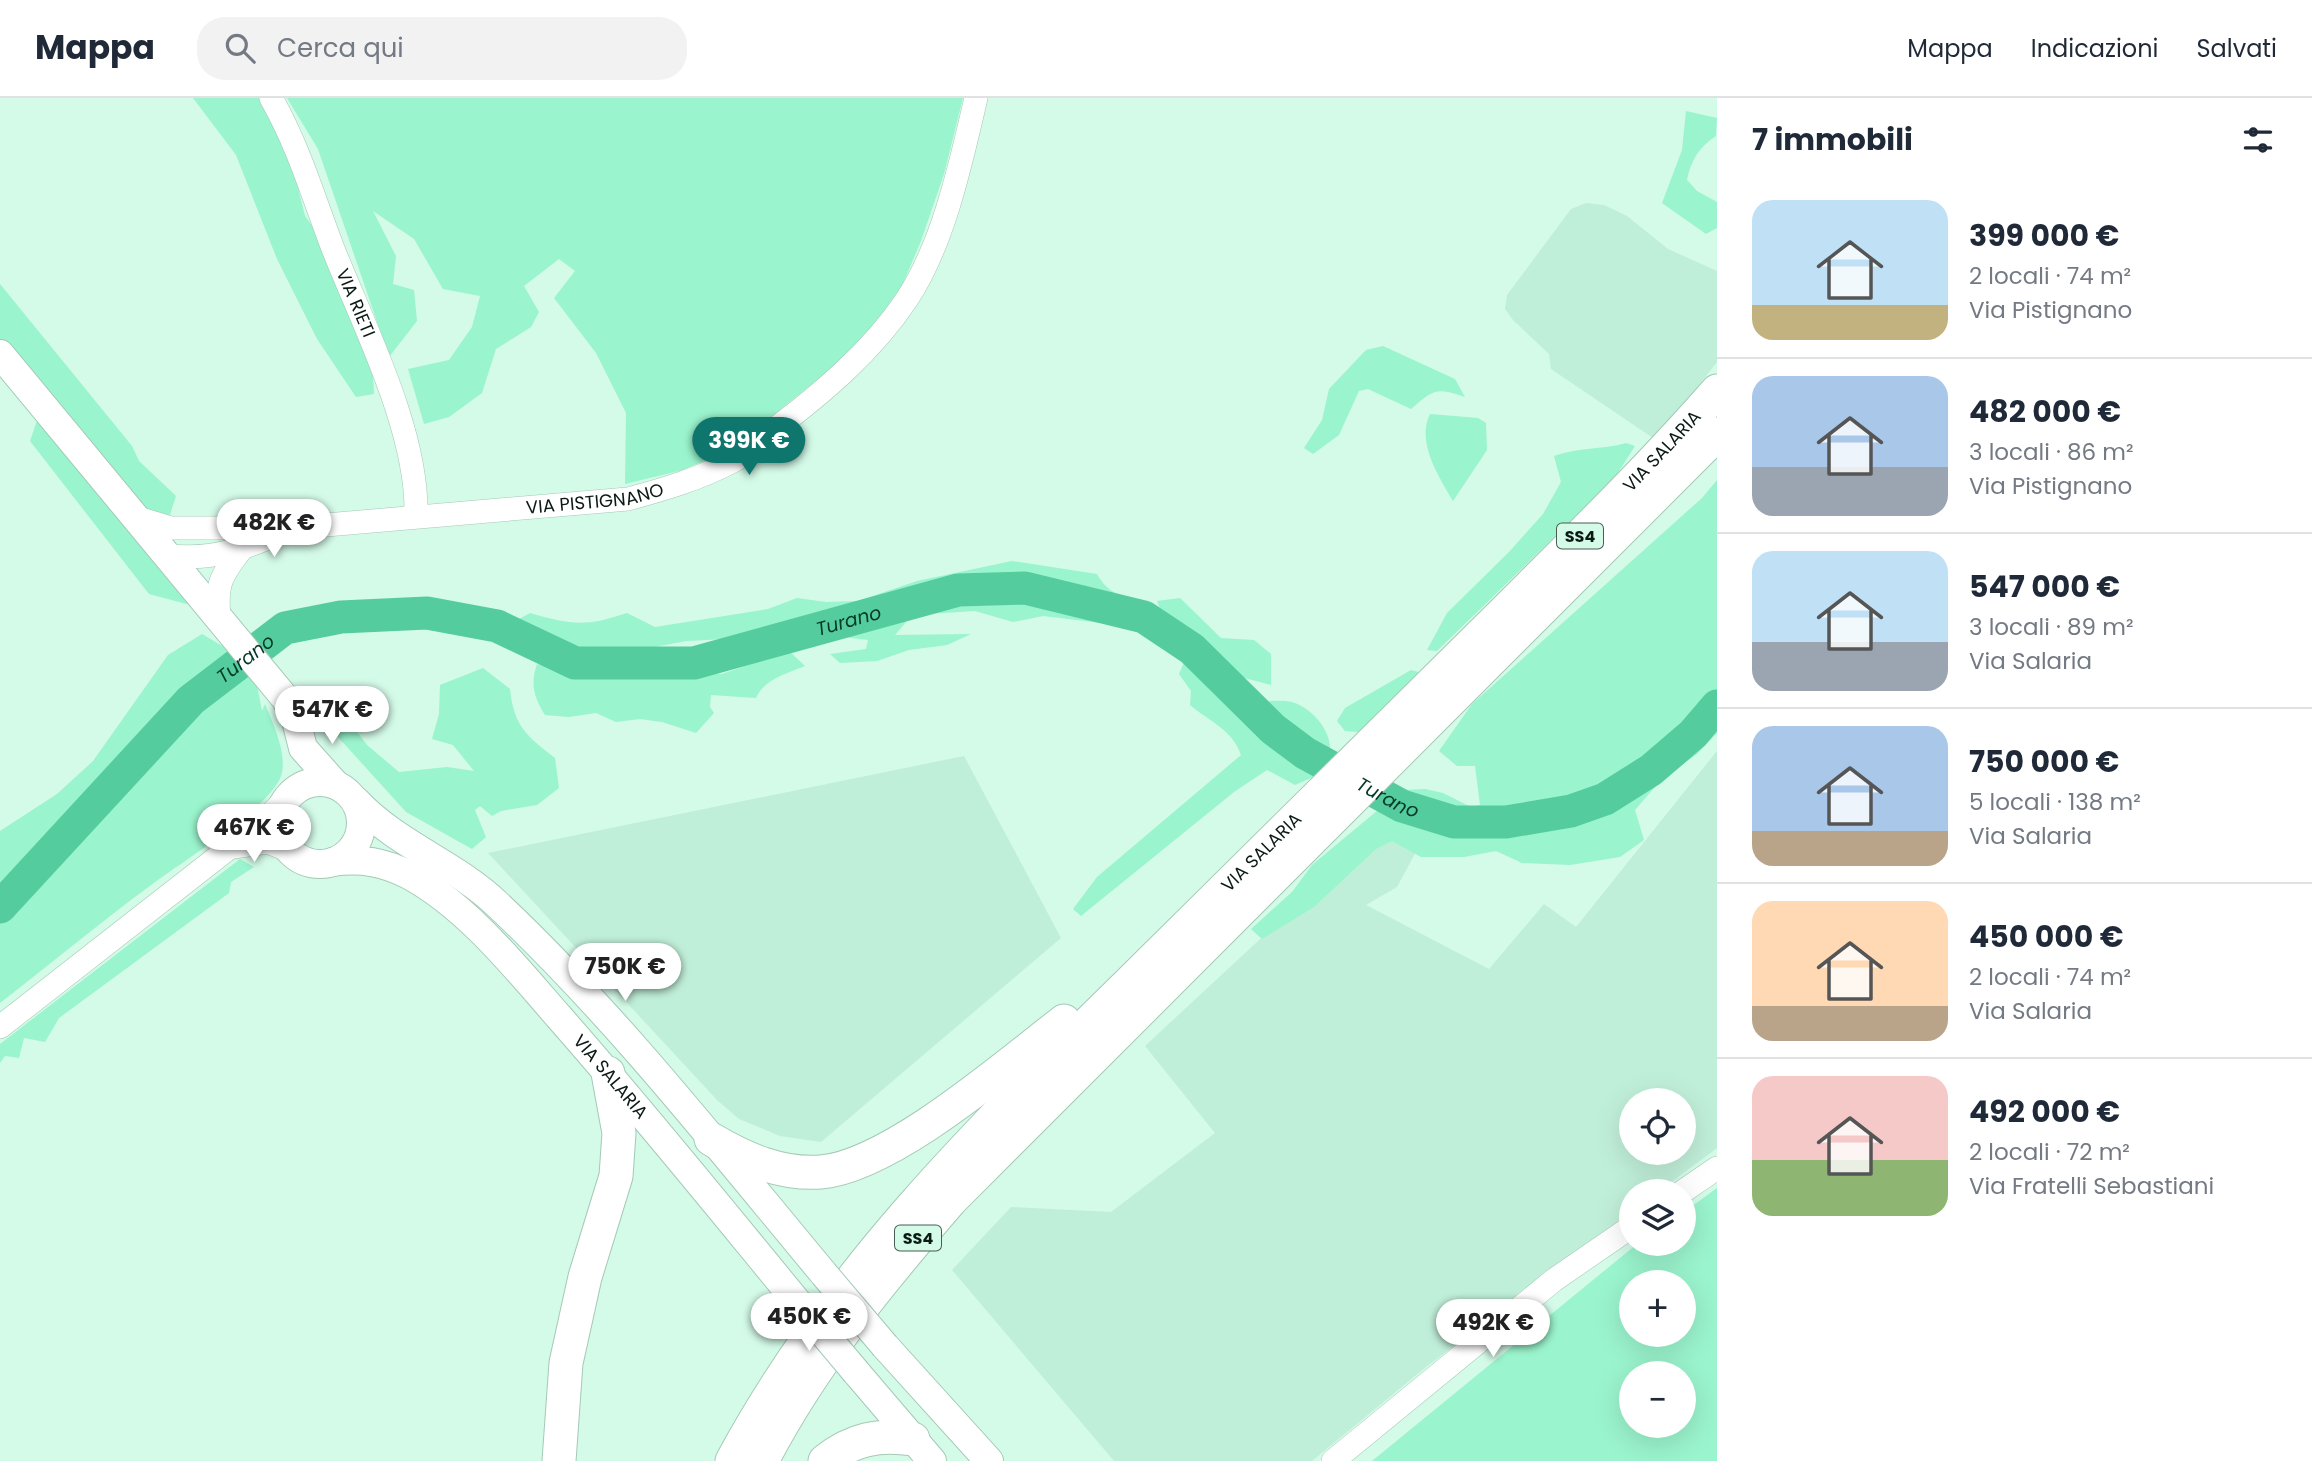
<!DOCTYPE html>
<html lang="it">
<head>
<meta charset="utf-8">
<style>
	body { margin:0; font-family:Poppins,sans-serif; background:#f2f2f3; color:#1f2937; height:100vh; display:flex; flex-direction:column; font-size:26px; white-space:nowrap }
	* { box-sizing:border-box; margin:0 }
	p { font-size:23px; color:#747a83 }
	.icon { flex:none; width:38px; height:38px; fill:none; stroke:currentColor; stroke-width:2; stroke-linecap:round; stroke-linejoin:round }
	.map { position:relative; flex:1; overflow:hidden }
	.panel { display:flex; flex-direction:column; background:#fff; width:595px }
	.panel>* { flex:none }
	.controls { position:absolute; left:1619px; top:990px; display:grid; gap:14px }
	.controls a { display:grid; place-items:center; width:77px; height:77px; border-radius:50%; background:#fff; box-shadow:0 7px 28px #0002; font-size:35px }
	.price { position:absolute; translate:-50% -60px; padding:0 16px; border-radius:24px; background:#fff; color:#222; font-size:23px; line-height:46px; filter:drop-shadow(0 2px 4px #0008) }
	.price::after { content:''; position:absolute; left:50%; top:42px; width:21px; height:16px; margin-left:-10px; background:inherit; clip-path:polygon(0 0,100% 0,50% 100%) }
	.price.current { background:#0f766e; color:#fff }
	ul { padding:0; list-style:none }
	li { display:flex; align-items:center; gap:21px; height:175px; padding:0 35px }
	li+li { border-top:2px solid #e0e1e3 }
	li span { display:grid; place-items:center; flex:none; width:196px; height:140px; border-radius:21px; color:#555 }
	li>.icon { margin-inline-start:auto }
	span .icon { width:84px; height:84px; fill:#fffc; stroke-width:1 }
	li b { font-size:30px }
	h2 { display:flex; justify-content:space-between; align-items:center; height:84px; padding:0 35px; font-size:30px }
	header { display:flex; align-items:center; gap:42px; box-sizing:border-box; height:98px; padding:0 35px; background:#fff; border-bottom:2px solid #e0e1e3 }
	header strong { font-size:33px }
	nav { display:flex; gap:38px; margin-inline-start:auto; font-size:24px }
	.search { width:490px; height:63px; background:#f2f2f3; display:flex; align-items:center; gap:18px; box-sizing:border-box; padding:0 24px; border-radius:28px; color:#747a83; font-size:26px }
	main { display:flex; flex:1; min-height:0 }
	.map>svg:first-child { display:block }
	.built { fill:#c0efd9; fill-rule:evenodd }
	.green { fill:#9af4cd; fill-rule:evenodd }
	.lines { fill:none; stroke-linecap:round; stroke-linejoin:round }
	.river { stroke:#55cc9e; stroke-width:33 }
	.minor-casing { stroke:#a4c9b7; stroke-width:24 }
	.major-casing { stroke:#a4c9b7; stroke-width:30 }
	.highway-casing { stroke:#a4c9b7; stroke-width:35 }
	.minor { stroke:#fff; stroke-width:23 }
	.major { stroke:#fff; stroke-width:28 }
	.highway { stroke:#fff; stroke-width:33 }
	.major-bridge-casing { stroke:#a4c9b7; stroke-width:30; stroke-linecap:butt }
	.major-bridge { stroke:#fff; stroke-width:28 }
	.labels { text-anchor:middle; stroke-width:7; stroke-linejoin:round; paint-order:stroke }
	.shield { fill:#d4fae8; stroke:#485d54; stroke-width:2 }
	.shield-label { font-size:16px; font-weight:bold; fill:#0c1a14 }
	.street-label { font-size:18px; fill:#0c1a14; stroke:#d4fae8 }
	.water-label { font-size:19px; font-style:italic; fill:#033928; stroke:#d4fae8 }
</style>
</head>
<body>
<header>
<strong>Mappa</strong>
<div class="search"><svg class="icon" aria-label="search" viewBox="0 0 24 24"><circle cx="10" cy="10" r="6"/><path d="M15 15l6 6"/></svg>Cerca qui</div>
<nav><a>Mappa</a><a>Indicazioni</a><a>Salvati</a></nav>
</header>
<main>
<div class="map">
<svg width="1717" height="1363" viewBox="0 0 1717 1363">
	<rect width="100%" height="100%" fill="#d4fae8"/>
	<!-- built -->
	<g class="built">
		<path d="M1586,105L1604,107L1627,118L1668,151L1717,173V264L1656,342L1551,271L1549,256L1513,222L1505,211L1507,197L1571,111Z"/>
		<path d="M1717,653V1050L1658,1094H1631V1113L1426,1269L1312,1363H1114L952,1172L1011,1109L1111,1114L1215,1035L1145,948L1373,736L1417,752L1397,789L1366,807L1489,871L1544,806L1576,829ZM1631,1003H1684V1055H1631Z"/>
		<path d="M964,658L1061,840L821,1044L780,1038L739,1021L718,1003L488,755Z"/>
	</g>
	<!-- green -->
	<g class="green">
		<path d="M193,0H259L277,28L295,78L305,118L323,143L372,265L374,296L356,299L317,241L277,161L236,57Z"/>
		<path d="M287,0H963L944,76L921,143L899,195L863,245L731,351L683,372L625,386L626,315L596,255L554,200L575,173L559,161L524,188L539,214L531,229L496,251L482,295L449,319L424,326L408,271L449,262L472,229L480,198L443,191L414,141L373,113L396,158L393,186L414,192L417,223L389,259L318,51Z"/>
		<path d="M1686,13L1717,20L1716,38C1699,49 1691,62 1687,82L1697,93L1717,104V130L1706,136L1662,105L1682,52Z"/>
		<path d="M0,186L132,348L139,363L176,398L165,432L198,509L149,496L30,343L39,317L0,272Z"/>
		<path d="M1383,248L1455,281L1465,299C1436,289 1434,291 1411,311L1368,291L1359,293L1339,337L1313,356L1304,350L1322,322L1329,291L1366,252Z"/>
		<path d="M1430,316L1478,320L1486,325L1487,352L1453,403C1439,379 1416,344 1430,316Z"/>
		<path d="M1626,345L1635,348L1614,381L1437,553L1427,552L1447,515L1509,454L1543,416L1561,384L1554,358C1578,349 1602,352 1626,345Z"/>
		<path d="M1717,382V635L1697,656L1662,681L1635,712L1644,742L1620,759L1570,767L1522,765L1496,753L1464,759H1421L1392,743L1376,751L1314,809L1262,841L1251,831L1292,794L1312,767L1402,692L1425,691L1443,695L1471,709L1480,707L1475,668H1457L1439,653L1472,606L1702,400Z"/>
		<path d="M1012,463L1097,476C1112,504 1131,493 1146,515L1135,529L1043,518L1013,524L975,513L912,517L895,537L971,536L947,547L909,552L877,563L840,565L830,556L866,551L868,542L828,537L800,546L761,540L727,541L686,543L655,549L558,553L525,536L519,521L530,515C572,527 585,529 627,515L655,529L768,511L797,500L826,504L858,503L917,483Z"/>
		<path d="M1180,500L1221,540L1254,542L1271,556V587L1237,578L1224,560L1191,538L1169,534L1157,503Z"/>
		<path d="M202,536L229,552L255,577L262,613L265,606C273,625 288,657 281,678C269,711 178,766 147,790C97,827 49,867 0,905V733L57,696L93,663L168,557Z"/>
		<path d="M789,553L805,568C786,576 764,581 756,600L711,597L710,609L714,615L696,635L662,624L640,621L616,624L596,615L569,619L545,617C534,599 530,586 537,566L570,575L607,578L643,572L722,576Z"/>
		<path d="M1185,562L1210,568L1233,603C1251,607 1276,600 1292,604C1318,612 1343,647 1323,672C1317,679 1303,683 1295,687L1267,672L1234,694L1081,818L1073,811L1097,779L1241,657C1233,632 1209,623 1190,607L1191,593L1179,576Z"/>
		<path d="M483,570L510,591C514,629 527,638 555,660L559,690L537,707L501,713L492,718L480,708L475,712L486,739L472,751L406,714L319,618L325,608L339,610L367,647L399,674L447,669L474,673L453,647L432,641L439,616L440,587Z"/>
		<path d="M1411,572L1419,574C1402,599 1383,617 1358,634L1345,633L1337,623L1345,610Z"/>
		<path d="M240,761L254,769L231,784L229,795L59,920L45,944L24,940L19,960L5,958L0,965V946Z"/>
		<path d="M1717,1090V1363H1372L1637,1146H1684V1114ZM1631,1185H1684V1237H1631ZM1631,1276H1684V1328H1631Z"/>
	</g>
	<g class="lines">
		<!-- river -->
		<path class="river" id="s1" d="M0,809L191,602L285,530L341,519L427,515L497,528L575,565H694L958,492L1025,490L1144,519L1192,551L1273,631L1305,655L1402,708L1454,724H1506L1571,713L1605,701L1651,672L1693,636L1717,608"/>
		<defs>
			<g id="minor">
				<path id="s2" d="M271,0C298,47 313,98 332,148C363,227 418,332 416,417"/>
				<path id="s3" d="M134,419L171,430H291L628,401C665,391 699,381 733,363C746,356 759,344 771,334C821,296 872,254 907,201C944,145 961,64 976,0"/>
				<path d="M166,457C212,464 247,450 288,431"/>
				<path d="M219,520C216,487 220,479 240,453"/>
				<path d="M235,749L268,744L288,752"/>
				<path d="M0,929L265,722L286,701"/>
				<path d="M1682,1094L1717,1070"/>
				<path d="M1333,1363L1554,1182L1631,1129"/>
			</g>
			<g id="major">
				<path d="M0,256L285,600L295,618L303,650L335,686"/>
				<circle cx="320" cy="725" r="41"/>
				<path d="M356,703C397,747 454,765 497,806C616,918 719,1050 824,1176"/>
				<path id="s4" d="M332,764C361,760 384,764 409,777C468,809 516,870 559,919C641,1012 719,1109 798,1205"/>
				<path d="M885,1248L989,1363"/>
				<path d="M856,1274L932,1363"/>
			</g>
			<g id="highway">
				<path d="M711,1041C745,1061 781,1077 821,1074C891,1068 1007,967 1064,923"/>
				<path d="M559,1363L566,1265L585,1179L616,1078L619,1035L608,975"/>
				<path id="s5" d="M732,1363C832,1177 978,1033 1128,886C1251,764 1375,643 1498,520C1572,446 1648,372 1717,293"/>
				<path d="M762,1363C812,1266 881,1183 951,1102L1717,336"/>
				<path d="M825,1363C853,1341 878,1336 913,1341"/>
			</g>
		</defs>
		<!-- minor casing -->
		<use href="#minor" class="minor-casing"/>
		<!-- major casing -->
		<use href="#major" class="major-casing"/>
		<!-- highway casing -->
		<use href="#highway" class="highway-casing"/>
		<!-- minor -->
		<use href="#minor" class="minor"/>
		<!-- major -->
		<use href="#major" class="major"/>
		<!-- highway -->
		<use href="#highway" class="highway"/>
		<defs>
			<g id="major-bridge">
				<path d="M824,1176L885,1248"/>
				<path d="M798,1205L856,1274"/>
			</g>
		</defs>
		<!-- major-bridge casing -->
		<use href="#major-bridge" class="major-bridge-casing"/>
		<!-- major-bridge -->
		<use href="#major-bridge" class="major-bridge"/>
	</g>
	<g class="labels">
		<!-- shield labels -->
		<g class="shield">
			<rect x="1557" y="425.5" width="46" height="25" rx="5"/>
			<rect x="895" y="1127.5" width="46" height="25" rx="5"/>
		</g>
		<g class="shield-label">
			<text x="1580" y="444">SS4</text>
			<text x="918" y="1146">SS4</text>
		</g>
		<!-- street labels -->
		<g class="street-label">
			<text dy="6" stroke="none"><textPath href="#s2" startOffset="222">VIA RIETI</textPath></text>
			<text dy="6" stroke="none"><textPath href="#s5" startOffset="1377">VIA SALARIA</textPath></text>
			<text dy="6" stroke="none"><textPath href="#s3" startOffset="464">VIA PISTIGNANO</textPath></text>
			<text dy="6" stroke="none"><textPath href="#s5" startOffset="810">VIA SALARIA</textPath></text>
			<text dy="6" stroke="none"><textPath href="#s4" startOffset="366">VIA SALARIA</textPath></text>
		</g>
		<!-- water labels -->
		<g class="water-label">
			<text dy="7" stroke="none"><textPath href="#s1" startOffset="980">Turano</textPath></text>
			<text dy="7" stroke="none"><textPath href="#s1" startOffset="350">Turano</textPath></text>
			<text dy="7" stroke="none"><textPath href="#s1" startOffset="1589">Turano</textPath></text>
		</g>
	</g>
</svg>
<div class="controls">
<a><svg class="icon" aria-label="locate" viewBox="0 0 24 24"><circle cx="12" cy="12" r="6"/><path d="M12 2v4M12 18v4M2 12h4M18 12h4"/></svg></a>
<a><svg class="icon" aria-label="layers" viewBox="0 0 24 24"><path d="M12 4l9 5-9 5-9-5zM3 14l9 5 9-5"/></svg></a>
<a>+</a>
<a>−</a>
</div>
<b class="price current" style="left:749px;top:379px">399K €</b>
<b class="price" style="left:274px;top:461px">482K €</b>
<b class="price" style="left:332px;top:648px">547K €</b>
<b class="price" style="left:254px;top:766px">467K €</b>
<b class="price" style="left:625px;top:905px">750K €</b>
<b class="price" style="left:809px;top:1255px">450K €</b>
<b class="price" style="left:1493px;top:1261px">492K €</b>
</div>
<section class="panel">
<h2>7 immobili<svg class="icon" aria-label="filters" viewBox="0 0 24 24"><path d="M4 7h16M4 17h16"/><circle cx="9" cy="7" r="2"/><circle cx="15" cy="17" r="2"/></svg></h2>
<ul>
<li><span style="background:linear-gradient(#bfe0f5 75%,#c2b280 0)"><svg class="icon" aria-label="home" viewBox="0 0 24 24"><path d="M3 11l9-7 9 7M6 9v11h12V9"/></svg></span><div><b>399 000 €</b><p>2 locali · 74 m²</p><p>Via Pistignano</p></div></li>
<li><span style="background:linear-gradient(#a9c7e8 65%,#9aa5b1 0)"><svg class="icon" aria-label="home" viewBox="0 0 24 24"><path d="M3 11l9-7 9 7M6 9v11h12V9"/></svg></span><div><b>482 000 €</b><p>3 locali · 86 m²</p><p>Via Pistignano</p></div></li>
<li><span style="background:linear-gradient(#bfe0f5 65%,#9aa5b1 0)"><svg class="icon" aria-label="home" viewBox="0 0 24 24"><path d="M3 11l9-7 9 7M6 9v11h12V9"/></svg></span><div><b>547 000 €</b><p>3 locali · 89 m²</p><p>Via Salaria</p></div></li>
<li><span style="background:linear-gradient(#a9c7e8 75%,#b9a48a 0)"><svg class="icon" aria-label="home" viewBox="0 0 24 24"><path d="M3 11l9-7 9 7M6 9v11h12V9"/></svg></span><div><b>750 000 €</b><p>5 locali · 138 m²</p><p>Via Salaria</p></div></li>
<li><span style="background:linear-gradient(#ffd9b3 75%,#b9a48a 0)"><svg class="icon" aria-label="home" viewBox="0 0 24 24"><path d="M3 11l9-7 9 7M6 9v11h12V9"/></svg></span><div><b>450 000 €</b><p>2 locali · 74 m²</p><p>Via Salaria</p></div></li>
<li><span style="background:linear-gradient(#f6c9c9 60%,#8fb573 0)"><svg class="icon" aria-label="home" viewBox="0 0 24 24"><path d="M3 11l9-7 9 7M6 9v11h12V9"/></svg></span><div><b>492 000 €</b><p>2 locali · 72 m²</p><p>Via Fratelli Sebastiani</p></div></li>
</ul>
</section>
</main>
</body>
</html>
